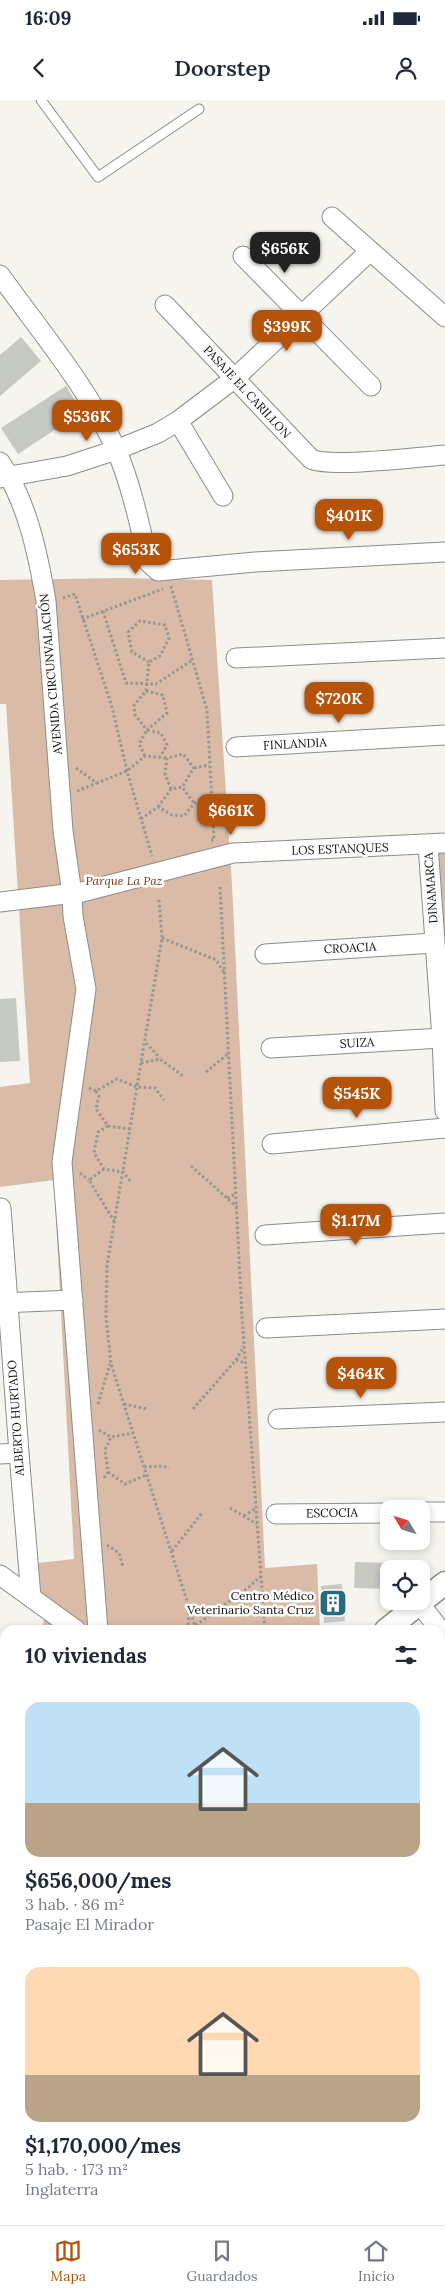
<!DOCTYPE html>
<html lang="es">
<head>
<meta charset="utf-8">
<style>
	body { margin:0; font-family:Lora,serif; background:#f2f2f3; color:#1f2937; height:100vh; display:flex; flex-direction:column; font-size:19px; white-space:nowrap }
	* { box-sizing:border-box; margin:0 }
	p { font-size:16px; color:#747a83 }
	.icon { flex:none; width:28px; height:28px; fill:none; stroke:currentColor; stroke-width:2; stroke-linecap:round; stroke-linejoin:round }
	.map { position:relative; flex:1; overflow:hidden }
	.panel { position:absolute; left:0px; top:1525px; width:445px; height:600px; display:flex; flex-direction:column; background:#fff; border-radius:15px 15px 0 0; box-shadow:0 2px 8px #0003 }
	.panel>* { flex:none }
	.needle { width:32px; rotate:308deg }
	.controls { position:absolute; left:380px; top:1400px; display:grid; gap:10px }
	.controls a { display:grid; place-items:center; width:50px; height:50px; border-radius:10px; background:#fff; box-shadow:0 2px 8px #0003; font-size:25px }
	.price { position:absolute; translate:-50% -42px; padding:0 11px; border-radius:10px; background:#b45309; color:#fff; font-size:16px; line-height:32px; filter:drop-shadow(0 1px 2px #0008) }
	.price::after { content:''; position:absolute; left:50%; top:30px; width:15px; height:11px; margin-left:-8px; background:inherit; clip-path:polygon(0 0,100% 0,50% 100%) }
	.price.selected { background:#222; color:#fff }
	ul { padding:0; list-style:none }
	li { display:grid; align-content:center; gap:10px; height:265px; padding:0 25px }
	li span { display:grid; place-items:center; height:155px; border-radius:15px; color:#555 }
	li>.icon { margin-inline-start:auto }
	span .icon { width:90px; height:90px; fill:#fffc; stroke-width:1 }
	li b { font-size:21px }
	h2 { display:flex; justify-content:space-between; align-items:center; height:60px; padding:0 25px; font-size:21px }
	.status { display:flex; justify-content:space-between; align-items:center; height:35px; padding:0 25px; background:#fff; direction:ltr }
	.status svg { height:14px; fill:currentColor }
	header { display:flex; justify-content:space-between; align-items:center; height:65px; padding:0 25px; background:#fff; font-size:22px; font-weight:600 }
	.dock { display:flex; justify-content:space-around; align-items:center; height:70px; border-top:1px solid #e0e1e3; background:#fff; font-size:14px; color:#747a83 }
	.dock a { display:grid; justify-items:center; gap:2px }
	.dock .selected { color:#b45309 }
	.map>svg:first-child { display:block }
	.green { fill:#dabba7 }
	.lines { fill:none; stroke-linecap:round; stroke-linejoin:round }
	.stream { stroke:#8da790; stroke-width:5 }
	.building { fill:#c6c8c2 }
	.service-casing { stroke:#8d8c87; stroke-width:11 }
	.minor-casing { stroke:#8d8c87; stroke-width:21 }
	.tertiary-casing { stroke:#8d8c87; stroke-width:25 }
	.path { stroke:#979792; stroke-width:3; stroke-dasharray:2.5 2.5; stroke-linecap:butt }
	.service { stroke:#fff; stroke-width:9 }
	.minor { stroke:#fff; stroke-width:19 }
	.tertiary { stroke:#fff; stroke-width:22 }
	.labels { text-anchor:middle; stroke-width:5; stroke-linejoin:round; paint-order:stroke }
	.street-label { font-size:12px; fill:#0f0f0d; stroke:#fff }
	.park-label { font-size:12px; font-style:italic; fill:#6d3a13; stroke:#fff }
	.poi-label { font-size:12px; fill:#0f0f0d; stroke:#fff; text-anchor:end }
</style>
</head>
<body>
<div class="status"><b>16:09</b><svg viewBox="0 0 49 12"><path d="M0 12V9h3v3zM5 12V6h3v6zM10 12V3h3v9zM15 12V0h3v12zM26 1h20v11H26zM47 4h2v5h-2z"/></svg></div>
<header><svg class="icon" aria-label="back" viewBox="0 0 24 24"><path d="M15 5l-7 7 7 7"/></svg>Doorstep<svg class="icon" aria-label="person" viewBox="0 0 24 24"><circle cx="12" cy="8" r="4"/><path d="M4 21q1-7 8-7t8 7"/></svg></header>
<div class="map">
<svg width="445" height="2125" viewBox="0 0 445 2125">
	<rect width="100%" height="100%" fill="#f5f4ee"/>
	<!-- green -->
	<g class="green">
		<path d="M121,478L212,480L232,785L265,1468L317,1464L320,1530H40L44,1522L38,1463L74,1459L54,1080L0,1087V987L30,983L6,604H0V480Z"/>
		<path d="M445,747V867L431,748Z"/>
		<path d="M0,1555L5,1559V1811L0,1815Z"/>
	</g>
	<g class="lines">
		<!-- stream -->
		<g class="stream">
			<path d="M0,1861L5,1873"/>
			<path d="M124,2120L126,2125"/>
		</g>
	</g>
	<!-- building -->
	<g class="building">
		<path d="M21,237L41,261L0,296V255Z"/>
		<path d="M66,286L82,312L18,354L1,328Z"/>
		<path d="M16,898L20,961L0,962V899Z"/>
		<path d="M355,1462L389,1463V1489L354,1488Z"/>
		<path d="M342,1484L345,1521L324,1523L321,1486Z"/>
	</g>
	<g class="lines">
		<defs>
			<g id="service">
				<path d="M41,0L98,77L199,9"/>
				<path d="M0,2115L5,2113"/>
				<path d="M49,2125L50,2120"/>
			</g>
			<g id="minor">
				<path d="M332,117L445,217"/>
				<path d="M243,156L371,286"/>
				<path d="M0,175C40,231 87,286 116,349C131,384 140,425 148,462L158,471L255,462L445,452"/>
				<path d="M165,205L311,359C329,368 420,357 445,355"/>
				<path d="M178,321L223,396"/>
				<path d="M0,362C27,401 38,454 46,501L63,731L72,794L73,816L86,889L62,1062L98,1530"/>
				<path d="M0,378L67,366L116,350L158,333L178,321L235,278L370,151"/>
				<path d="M236,558L445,548"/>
				<path d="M236,647L445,635"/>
				<path d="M428,745L442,938L445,1011"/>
				<path d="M0,802L82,792L233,753L445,743"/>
				<path d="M265,854L434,843"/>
				<path d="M271,948L442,938"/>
				<path d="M272,1044L445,1028"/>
				<path d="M1,1108L19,1353L31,1497"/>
				<path d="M265,1135L445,1123"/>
				<path d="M0,1203L73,1200"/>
				<path d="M266,1228L445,1219"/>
				<path d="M278,1319L445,1312"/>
				<path d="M0,1354L19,1353"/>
				<path d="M421,1412H445"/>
				<path d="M276,1414L389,1413"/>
				<path d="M0,1475L76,1530"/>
				<path d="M419,1503L445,1536"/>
				<path d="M440,1675L445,1682"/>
				<path d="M440,1908L445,1925"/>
				<path d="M207,2120L210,2125"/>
				<path d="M230,2120L232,2125"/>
			</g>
			<g id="tertiary">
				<path d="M386,1530L445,1483"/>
				<path d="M0,1830L5,1826"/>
				<path d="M440,1999L445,1998"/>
				<path d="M0,2028L5,2035"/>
			</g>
		</defs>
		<!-- service casing -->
		<use href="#service" class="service-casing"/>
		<!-- minor casing -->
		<use href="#minor" class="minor-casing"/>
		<!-- tertiary casing -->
		<use href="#tertiary" class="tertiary-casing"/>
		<!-- path -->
		<g class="path">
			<path d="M171,486L207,610L214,740H211"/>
			<path d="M63,498L75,494L112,607L127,671L152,756"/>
			<path d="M103,511L126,583L156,584L191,561"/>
			<path d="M82,519L163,489"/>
			<path d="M146,591L149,562L160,556L169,538L165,525L140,521L128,532L132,552L149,562"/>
			<path d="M146,591L163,595L167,613L147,630L135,615L134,605Z"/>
			<path d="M145,656L139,644L147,630L161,633L167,645L160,657"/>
			<path d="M76,668L97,683L127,671L145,656L167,658"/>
			<path d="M194,668L209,665"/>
			<path d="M171,689L165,674L167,658L183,654L194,668L182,687"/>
			<path d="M77,691L97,683"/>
			<path d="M158,707L171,689L182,687L194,703"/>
			<path d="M141,719L158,707L172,715L184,716L194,703L211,700"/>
			<path d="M220,787L242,1217L265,1530"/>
			<path d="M159,800L162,838L107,1165L106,1217L111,1264L195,1526L249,1487L261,1476"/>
			<path d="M162,838L216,860L225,874"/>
			<path d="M146,943L160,958"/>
			<path d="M141,963L160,959L183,976"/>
			<path d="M206,972L229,953"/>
			<path d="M89,988L96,991L117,979L137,987L155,988L164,1000"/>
			<path d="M96,991L99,996L96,1009L108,1026L130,1029"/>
			<path d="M108,1026L98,1032L94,1053L104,1069L123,1072L131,1082"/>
			<path d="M191,1066L237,1107"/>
			<path d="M104,1069L89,1080L114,1121"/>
			<path d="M80,1073L89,1080"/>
			<path d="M227,1098L236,1094"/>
			<path d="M236,1260L244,1246"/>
			<path d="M98,1304L110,1264"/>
			<path d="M124,1304L147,1309"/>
			<path d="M193,1309L236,1260L245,1263"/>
			<path d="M99,1330L111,1337L133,1333"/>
			<path d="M144,1367L163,1366L169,1368"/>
			<path d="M108,1372L125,1384L146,1375"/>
			<path d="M104,1378L108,1372L105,1350L111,1337"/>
			<path d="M230,1408L257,1424"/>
			<path d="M244,1416L256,1408"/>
			<path d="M107,1445L119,1453L123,1467"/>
			<path d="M172,1451L202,1413"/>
			<path d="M188,1530L189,1511"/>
		</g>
		<!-- service -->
		<use href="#service" class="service"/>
		<!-- minor -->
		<use href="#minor" class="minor"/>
		<!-- tertiary -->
		<use href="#tertiary" class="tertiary"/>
	</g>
	<!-- icons -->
	<defs>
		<symbol id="building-square" viewBox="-11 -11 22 22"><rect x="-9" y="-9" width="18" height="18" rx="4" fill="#296b7e" stroke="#fff"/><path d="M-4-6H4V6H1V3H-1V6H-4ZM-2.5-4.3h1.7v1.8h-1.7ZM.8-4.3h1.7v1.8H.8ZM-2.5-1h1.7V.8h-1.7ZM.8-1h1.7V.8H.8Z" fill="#fff"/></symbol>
	</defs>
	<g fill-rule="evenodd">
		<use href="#building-square" x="317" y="1487" width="32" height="32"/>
	</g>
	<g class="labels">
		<!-- street labels -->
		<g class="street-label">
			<text transform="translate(247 292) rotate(47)" y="4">PASAJE EL CARILLON</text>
			<text transform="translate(51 574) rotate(-95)" y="4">AVENIDA CIRCUNVALACIÓN</text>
			<text transform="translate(295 644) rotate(-3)" y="4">FINLANDIA</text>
			<text transform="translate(340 749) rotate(-2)" y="4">LOS ESTANQUES</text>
			<text transform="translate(431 788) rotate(-94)" y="4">DINAMARCA</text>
			<text transform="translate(350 848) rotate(-3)" y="4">CROACIA</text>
			<text transform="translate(357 943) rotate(-3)" y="4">SUIZA</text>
			<text transform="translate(16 1318) rotate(-94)" y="4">ALBERTO HURTADO</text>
			<text transform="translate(332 1413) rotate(-1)" y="4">ESCOCIA</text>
		</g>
		<!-- park labels -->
		<g class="park-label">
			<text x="124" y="785">Parque La Paz</text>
		</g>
		<!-- poi labels -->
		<g class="poi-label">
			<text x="314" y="1500">Centro Médico<tspan x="314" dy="14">Veterinario Santa Cruz</tspan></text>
		</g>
	</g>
</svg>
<div class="controls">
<a><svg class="needle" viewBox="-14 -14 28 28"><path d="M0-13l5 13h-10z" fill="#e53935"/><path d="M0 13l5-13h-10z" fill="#747a83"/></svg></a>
<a><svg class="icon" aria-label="locate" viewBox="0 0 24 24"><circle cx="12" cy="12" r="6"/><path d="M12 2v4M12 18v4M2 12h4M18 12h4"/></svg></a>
</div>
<b class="price selected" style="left:285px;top:174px">$656K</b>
<b class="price" style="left:287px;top:252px">$399K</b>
<b class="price" style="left:87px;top:342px">$536K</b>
<b class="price" style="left:349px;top:441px">$401K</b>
<b class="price" style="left:136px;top:475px">$653K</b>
<b class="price" style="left:339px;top:624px">$720K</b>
<b class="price" style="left:231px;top:736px">$661K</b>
<b class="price" style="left:357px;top:1019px">$545K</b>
<b class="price" style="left:356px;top:1146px">$1.17M</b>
<b class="price" style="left:361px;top:1299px">$464K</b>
<section class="panel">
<h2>10 viviendas<svg class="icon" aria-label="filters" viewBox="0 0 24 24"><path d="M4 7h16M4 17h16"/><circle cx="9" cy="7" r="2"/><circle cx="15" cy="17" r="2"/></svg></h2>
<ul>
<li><span style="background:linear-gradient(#bfe0f5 65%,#b9a48a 0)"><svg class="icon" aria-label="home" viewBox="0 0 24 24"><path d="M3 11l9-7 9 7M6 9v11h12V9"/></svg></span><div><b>$656,000/mes</b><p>3 hab. · 86 m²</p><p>Pasaje El Mirador</p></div></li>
<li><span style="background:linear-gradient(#ffd9b3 70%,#b9a48a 0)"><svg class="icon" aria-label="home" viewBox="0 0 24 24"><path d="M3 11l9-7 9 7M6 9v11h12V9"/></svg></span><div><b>$1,170,000/mes</b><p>5 hab. · 173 m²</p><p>Inglaterra</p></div></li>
</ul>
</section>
</div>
<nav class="dock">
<a class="selected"><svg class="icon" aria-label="map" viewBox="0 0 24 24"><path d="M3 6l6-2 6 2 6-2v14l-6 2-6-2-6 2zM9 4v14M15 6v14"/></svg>Mapa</a>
<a><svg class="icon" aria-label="saved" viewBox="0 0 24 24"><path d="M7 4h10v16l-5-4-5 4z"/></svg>Guardados</a>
<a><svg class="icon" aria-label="home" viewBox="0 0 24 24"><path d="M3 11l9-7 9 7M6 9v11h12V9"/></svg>Inicio</a>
</nav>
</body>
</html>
